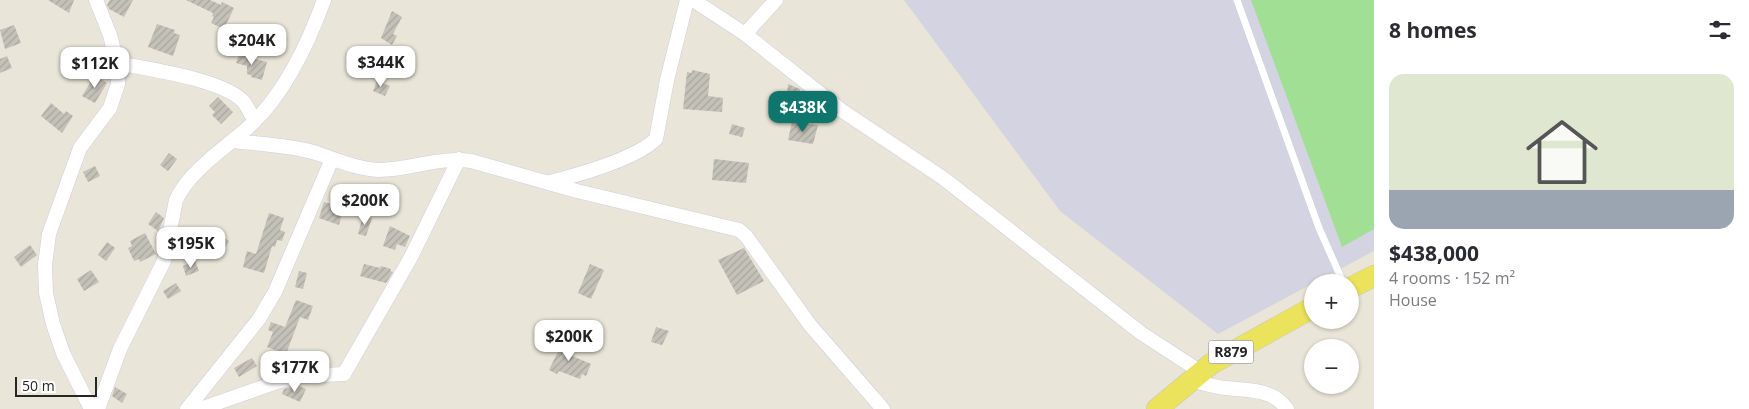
<!DOCTYPE html>
<html lang="en">
<head>
<meta charset="utf-8">
<style>
	body { margin:0; font-family:"Open Sans",sans-serif; background:#f2f2f3; color:#2b2b33; height:100vh; display:flex; flex-direction:column; font-size:19px; white-space:nowrap }
	* { box-sizing:border-box; margin:0 }
	p { font-size:16px; color:#7c7c81 }
	.icon { flex:none; width:28px; height:28px; fill:none; stroke:currentColor; stroke-width:2; stroke-linecap:round; stroke-linejoin:round }
	.map { position:relative; flex:1; overflow:hidden }
	.side { display:flex; flex-direction:column; background:#fff; width:375px }
	.side>* { flex:none }
	.fabs { position:absolute; left:1304px; top:274px; display:grid; gap:10px }
	.fabs a { display:grid; place-items:center; width:55px; height:55px; border-radius:50%; background:#fff; box-shadow:0 1px 4px #0004; font-size:25px }
	.scale { position:absolute; left:15px; bottom:12px; width:82px; box-sizing:border-box; padding-left:5px; border:2px solid #262626; border-top:0; font-size:14px; line-height:18px; white-space:nowrap; color:#262626; -webkit-text-stroke:4px #fff; paint-order:stroke }
	.price { position:absolute; translate:-50% -42px; padding:0 11px; border-radius:10px; background:#fff; color:#222; font-size:16px; line-height:32px; filter:drop-shadow(0 1px 2px #0008) }
	.price::after { content:''; position:absolute; left:50%; top:30px; width:15px; height:11px; margin-left:-8px; background:inherit; clip-path:polygon(0 0,100% 0,50% 100%) }
	.price.selected { background:#0f766e; color:#fff }
	ul { padding:0; list-style:none }
	li { display:grid; align-content:center; gap:10px; height:265px; padding:0 15px }
	li span { display:grid; place-items:center; height:155px; border-radius:15px; color:#555 }
	li>.icon { margin-inline-start:auto }
	span .icon { width:90px; height:90px; fill:#fffc; stroke-width:1 }
	li b { font-size:21px }
	h2 { display:flex; justify-content:space-between; align-items:center; height:60px; padding:0 15px; font-size:21px }
	main { display:flex; flex:1; min-height:0 }
	.map>svg:first-child { display:block }
	.airport { fill:#d4d3e1 }
	.grass { fill:#a1df95 }
	.building { fill:url(#building-hatch) }
	.lines { fill:none; stroke-linecap:round; stroke-linejoin:round }
	.service-casing { stroke:#cdcedf; stroke-width:8 }
	.minor-casing { stroke:#cdcedf; stroke-width:15 }
	.primary-casing { stroke:#c7c7c7; stroke-width:22 }
	.service { stroke:#fff; stroke-width:7 }
	.minor { stroke:#fff; stroke-width:14 }
	.primary { stroke:#ebe35b; stroke-width:21 }
	.labels { text-anchor:middle; stroke-width:4.5; stroke-linejoin:round; paint-order:stroke }
	.shield { fill:#fff; stroke:#676767; stroke-width:1 }
	.shield-label { font-size:14px; font-weight:bold; fill:#262626 }
</style>
</head>
<body>
<main>
<div class="map">
<svg width="1374" height="409" viewBox="0 0 1374 409">
	<defs>
		<pattern id="building-hatch" width="6" height="6" patternUnits="userSpaceOnUse" patternTransform="scale(1.25)"><rect width="6" height="6" fill="#c4c1b8"/><path d="M-1 1l2-2M0 6l6-6M5 7l2-2" fill="none" stroke="#a8a69e"/></pattern>
	</defs>
	<rect width="100%" height="100%" fill="#e9e5d8"/>
	<!-- airport -->
	<path class="airport" d="M904,0H1374V251L1218,334L1060,211Z"/>
	<!-- grass -->
	<path class="grass" d="M1251,0H1374V229L1342,247Z"/>
	<!-- building -->
	<g class="building">
		<path d="M48,0H74L69,13Z"/>
		<path d="M110,0H133L124,17L109,9L107,5Z"/>
		<path d="M186,0H210L221,5L222,2L234,8L224,29L211,23L214,17L212,16L213,13Z"/>
		<path d="M392,11L402,17L393,34L397,36L392,45L381,38Z"/>
		<path d="M157,24L175,30L174,33L180,35L173,56L148,47Z"/>
		<path d="M14,25L21,43L5,49L0,30Z"/>
		<path d="M240,51L249,54L248,57L267,62L262,80L251,77V75L247,74V66L236,63Z"/>
		<path d="M7,56L12,68L0,73V59Z"/>
		<path d="M692,70L710,74L708,96L723,98L722,112L683,109L687,72L692,73Z"/>
		<path d="M95,75L107,83L95,103L82,96Z"/>
		<path d="M377,81L390,86L385,96L373,91Z"/>
		<path d="M788,84L800,89L799,98L787,96Z"/>
		<path d="M218,97L233,112L221,124L212,115L215,112L209,106Z"/>
		<path d="M51,103L64,114L66,111L73,116L62,133L41,116Z"/>
		<path d="M792,122L818,125L813,144L788,140Z"/>
		<path d="M732,124L745,128L742,137L729,134Z"/>
		<path d="M169,153L177,159L168,171L160,165Z"/>
		<path d="M714,159L749,163L746,183L712,180Z"/>
		<path d="M95,166L100,176L88,182L83,172Z"/>
		<path d="M332,201L340,204L339,209L343,210L339,225L319,218L324,202L331,204Z"/>
		<path d="M156,212L164,218L158,231L148,224Z"/>
		<path d="M269,213L284,218L280,230L285,232L282,241L277,240L275,247L272,246L264,273L243,267L247,251L256,254Z"/>
		<path d="M363,216L372,218L366,236L358,234Z"/>
		<path d="M390,226L410,236L405,247L397,244L395,250L383,246Z"/>
		<path d="M185,232L195,242L187,250L177,240Z"/>
		<path d="M215,232L229,241L223,251L208,243Z"/>
		<path d="M145,233L156,254L140,262L139,259L134,261L128,248L132,246L130,241Z"/>
		<path d="M107,242L115,248L106,261L98,255Z"/>
		<path d="M30,245L37,255L21,267L14,257Z"/>
		<path d="M744,248L764,281L737,295L718,260Z"/>
		<path d="M195,261L199,271L186,276L183,266Z"/>
		<path d="M364,264L380,268L381,266L391,269L390,271L393,272L386,283L360,276Z"/>
		<path d="M590,264L604,270L591,299L578,293Z"/>
		<path d="M91,270L99,282L84,291L77,279Z"/>
		<path d="M299,271L307,273L303,289L295,287Z"/>
		<path d="M176,283L181,291L168,299L163,291Z"/>
		<path d="M296,300L313,306L308,320L300,317L286,354L267,347L273,332L268,330L271,322L285,327Z"/>
		<path d="M656,327L669,331L662,345L651,342Z"/>
		<path d="M564,339L575,344L570,355L591,364L586,376L582,374L580,379L559,371L557,374L549,370Z"/>
		<path d="M252,358L257,366L239,377L234,368Z"/>
		<path d="M299,386L306,389L300,402L282,394L284,389Z"/>
		<path d="M115,387L127,394L122,403L112,396Z"/>
	</g>
	<g class="lines">
		<defs>
			<path id="service" d="M1237,0L1319,228L1343,282"/>
			<g id="minor">
				<path d="M693,0L745,34L841,110L943,178L1141,333L1201,372"/>
				<path d="M745,34L776,0"/>
				<path d="M117,63C148,69 220,79 243,101C248,107 251,115 255,121"/>
				<path d="M233,141C259,144 287,145 313,152C335,159 356,169 379,170C410,170 440,156 471,161L577,191L739,230L746,236L810,325L883,409"/>
				<path d="M550,182C578,175 635,159 656,139L667,80L687,0"/>
				<path d="M1191,380C1203,383 1214,387 1226,388C1248,391 1272,388 1287,409"/>
				<path d="M91,409L63,353L53,324L46,293L45,265L49,234L80,148L110,108L118,84L117,63L110,35L96,0"/>
				<path d="M98,409L120,349L164,261L176,200C191,168 229,146 254,122C287,89 308,44 324,0"/>
				<path d="M187,409L259,319L275,292L332,159"/>
				<path d="M200,409L277,382L303,376L344,374L411,257L459,159"/>
			</g>
			<g id="primary">
				<path d="M1350,288L1374,276"/>
				<path d="M1157,409L1211,364L1312,308"/>
			</g>
		</defs>
		<!-- service casing -->
		<use href="#service" class="service-casing"/>
		<!-- minor casing -->
		<use href="#minor" class="minor-casing"/>
		<!-- primary casing -->
		<use href="#primary" class="primary-casing"/>
		<!-- service -->
		<use href="#service" class="service"/>
		<!-- minor -->
		<use href="#minor" class="minor"/>
		<!-- primary -->
		<use href="#primary" class="primary"/>
	</g>
	<g class="labels">
		<!-- shield labels -->
		<rect class="shield" x="1208.5" y="340.5" width="45" height="23" rx="4"/>
		<g class="shield-label">
			<text x="1231" y="357">R879</text>
		</g>
	</g>
</svg>
<div class="fabs">
<a>+</a>
<a>−</a>
</div>
<div class="scale">50 m</div>
<b class="price" style="left:252px;top:66px">$204K</b>
<b class="price" style="left:381px;top:88px">$344K</b>
<b class="price" style="left:95px;top:89px">$112K</b>
<b class="price selected" style="left:803px;top:133px">$438K</b>
<b class="price" style="left:365px;top:226px">$200K</b>
<b class="price" style="left:191px;top:269px">$195K</b>
<b class="price" style="left:569px;top:362px">$200K</b>
<b class="price" style="left:295px;top:393px">$177K</b>
</div>
<section class="side">
<h2>8 homes<svg class="icon" aria-label="filters" viewBox="0 0 24 24"><path d="M4 7h16M4 17h16"/><circle cx="9" cy="7" r="2"/><circle cx="15" cy="17" r="2"/></svg></h2>
<ul>
<li><span style="background:linear-gradient(#dfe7d0 75%,#9aa5b1 0)"><svg class="icon" aria-label="home" viewBox="0 0 24 24"><path d="M3 11l9-7 9 7M6 9v11h12V9"/></svg></span><div><b>$438,000</b><p>4 rooms · 152 m²</p><p>House</p></div></li>
</ul>
</section>
</main>
</body>
</html>
